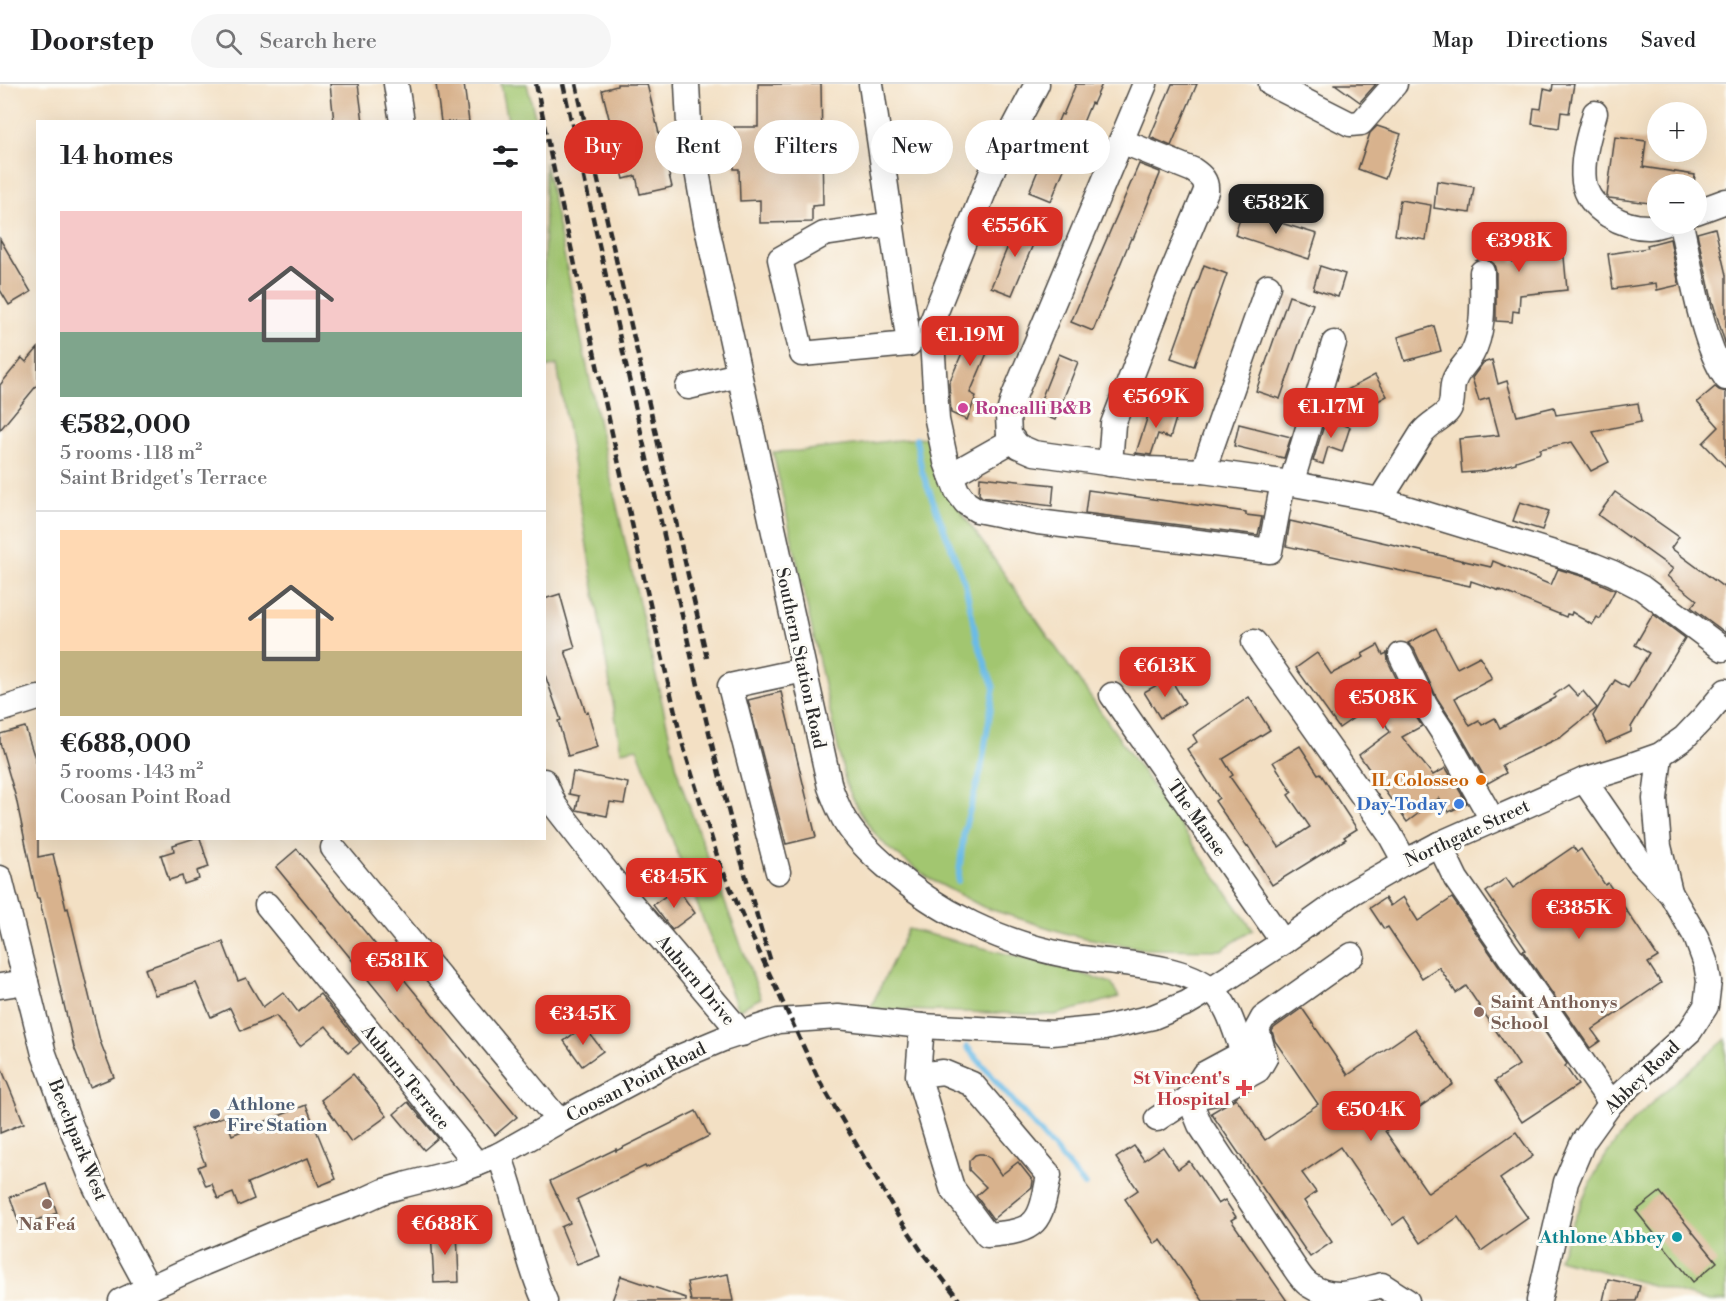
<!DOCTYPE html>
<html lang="en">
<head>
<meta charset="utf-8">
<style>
	body { margin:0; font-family:"Libre Bodoni",serif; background:#f6f6f6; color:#202124; height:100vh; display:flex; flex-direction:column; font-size:22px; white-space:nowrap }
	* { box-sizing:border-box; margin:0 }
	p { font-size:20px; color:#757577 }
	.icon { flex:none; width:33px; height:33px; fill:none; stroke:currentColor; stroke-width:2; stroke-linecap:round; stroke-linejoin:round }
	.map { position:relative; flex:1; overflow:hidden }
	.side { position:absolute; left:36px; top:36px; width:510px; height:720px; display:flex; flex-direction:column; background:#fff; border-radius:0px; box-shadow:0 6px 24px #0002 }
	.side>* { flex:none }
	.banner { position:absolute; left:564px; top:36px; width:570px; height:54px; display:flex; gap:12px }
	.fabs { position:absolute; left:1647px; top:18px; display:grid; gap:12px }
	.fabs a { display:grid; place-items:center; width:60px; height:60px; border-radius:50%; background:#fff; box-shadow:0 6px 24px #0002; font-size:30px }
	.price { position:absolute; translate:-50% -51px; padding:0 14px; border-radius:12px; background:#d93025; color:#fff; font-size:20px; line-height:39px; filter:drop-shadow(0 2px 3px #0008) }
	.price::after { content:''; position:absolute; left:50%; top:36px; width:18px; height:14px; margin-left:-9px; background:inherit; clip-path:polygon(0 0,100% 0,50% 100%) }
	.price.active { background:#222; color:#fff }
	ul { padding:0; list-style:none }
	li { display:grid; align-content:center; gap:12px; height:318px; padding:0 24px }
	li+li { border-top:2px solid #e0e0e0 }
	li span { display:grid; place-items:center; height:186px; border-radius:0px; color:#555 }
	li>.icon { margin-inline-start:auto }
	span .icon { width:108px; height:108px; fill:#fffc; stroke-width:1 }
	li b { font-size:26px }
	h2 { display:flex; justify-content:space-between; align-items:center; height:72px; padding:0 24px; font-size:26px }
	.pill { padding:0 21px; border-radius:27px; background:#fff; box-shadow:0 6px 24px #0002; font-size:21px; line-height:54px }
	.pill.active { background:#d93025; color:#fff }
	header { display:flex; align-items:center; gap:36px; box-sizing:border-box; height:84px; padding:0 30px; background:#fff; border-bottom:2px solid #e0e0e0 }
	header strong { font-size:28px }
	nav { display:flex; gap:33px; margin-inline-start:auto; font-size:21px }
	.search { width:420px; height:54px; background:#f6f6f6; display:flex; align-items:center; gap:15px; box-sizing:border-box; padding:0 21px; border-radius:33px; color:#757577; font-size:22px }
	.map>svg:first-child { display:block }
	.green { fill:#a2c670; stroke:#66784e; stroke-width:1.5 }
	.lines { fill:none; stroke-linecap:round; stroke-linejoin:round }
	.stream { stroke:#6bbbe6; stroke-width:6 }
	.building { fill:#d8b28d }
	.minor-casing { stroke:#494642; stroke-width:27 }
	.minor { stroke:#fff; stroke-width:24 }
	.rail { stroke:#2b2b2b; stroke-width:4.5; stroke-dasharray:9 4.5; stroke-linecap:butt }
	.hotel-dot { fill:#d1479c; stroke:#fdfcf7; stroke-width:2 }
	.food-dot { fill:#e8710a; stroke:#fdfcf7; stroke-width:2 }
	.shop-dot { fill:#3f7fe0; stroke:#fdfcf7; stroke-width:2 }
	.education-dot { fill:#8d6e63; stroke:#fdfcf7; stroke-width:2 }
	.health-dot { fill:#e0444e; stroke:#fdfcf7; stroke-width:2 }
	.service-dot { fill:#5c6f8a; stroke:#fdfcf7; stroke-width:2 }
	.culture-dot { fill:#0f9aa8; stroke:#fdfcf7; stroke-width:2 }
	.labels { text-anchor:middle; stroke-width:6; stroke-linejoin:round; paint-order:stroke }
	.hotel-label { font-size:18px; font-weight:bold; fill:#b23c85; stroke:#fdfcf7; text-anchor:start }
	.street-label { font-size:18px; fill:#2b2b2b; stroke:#fdfcf7 }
	.food-label { font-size:18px; font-weight:bold; fill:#c56008; stroke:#fdfcf7; text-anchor:end }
	.shop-label { font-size:18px; font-weight:bold; fill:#366cbe; stroke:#fdfcf7; text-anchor:end }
	.education-label { font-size:18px; font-weight:bold; fill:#785e54; stroke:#fdfcf7; text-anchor:start }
	.health-label { font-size:18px; font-weight:bold; fill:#be3a42; stroke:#fdfcf7; text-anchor:end }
	.service-label { font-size:18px; font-weight:bold; fill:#4e5e75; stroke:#fdfcf7; text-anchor:start }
	.culture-label { font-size:18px; font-weight:bold; fill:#0d838f; stroke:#fdfcf7; text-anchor:end }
</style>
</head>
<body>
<header>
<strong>Doorstep</strong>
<div class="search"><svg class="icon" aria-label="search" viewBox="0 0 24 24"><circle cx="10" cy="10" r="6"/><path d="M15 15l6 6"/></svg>Search here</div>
<nav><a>Map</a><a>Directions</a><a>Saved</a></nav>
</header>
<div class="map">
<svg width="1726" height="1217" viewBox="0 0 1726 1217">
	<rect width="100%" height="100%" fill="#fdfcf7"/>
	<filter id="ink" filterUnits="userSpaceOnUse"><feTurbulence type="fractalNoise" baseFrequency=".0167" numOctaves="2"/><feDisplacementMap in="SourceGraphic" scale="12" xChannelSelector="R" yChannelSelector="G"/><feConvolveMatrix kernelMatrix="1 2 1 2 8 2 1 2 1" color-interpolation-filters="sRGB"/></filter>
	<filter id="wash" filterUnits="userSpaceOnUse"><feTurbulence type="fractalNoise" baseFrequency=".008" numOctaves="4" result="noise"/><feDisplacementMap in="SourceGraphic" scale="24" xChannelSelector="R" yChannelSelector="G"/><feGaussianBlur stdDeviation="1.35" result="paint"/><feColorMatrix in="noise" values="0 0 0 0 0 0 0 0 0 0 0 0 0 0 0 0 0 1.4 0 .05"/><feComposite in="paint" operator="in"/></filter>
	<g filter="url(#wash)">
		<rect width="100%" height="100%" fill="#f3e0c4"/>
		<!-- green -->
		<g class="green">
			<path d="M501,0H527L536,37H508Z"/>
			<path d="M545,78L605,370L680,697L701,755L761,914L738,926L637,664L621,667L557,281L545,284V247L550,246L544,222Z"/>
			<path d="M936,352L949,407L964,432L1253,846L1221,866L1144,865L1071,851L983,823L930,795L888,764L872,746L859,727L846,700L773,368L798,367Z"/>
			<path d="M908,845L1067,885L1111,899L1119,913L1055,931L870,925Z"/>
			<path d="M1726,955V1217H1709L1558,1175C1573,1140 1586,1102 1607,1070C1637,1025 1685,991 1726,955Z"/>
		</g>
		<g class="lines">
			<!-- stream -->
			<g class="stream">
				<path d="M916,355L922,388L965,499L977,556L994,604L981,686L964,747L958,797"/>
				<path d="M967,963L1085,1101"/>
			</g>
		</g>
		<g id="blocks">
			<!-- building -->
			<g class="building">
				<path d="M330,0H358L363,38H334Z"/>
				<path d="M436,0H464L469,38H441Z"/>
				<path d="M617,0H647L672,103L640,110L636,92L624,95L602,6L617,2Z"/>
				<path d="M758,0H821L823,121L812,122V138L760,139V116L740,117L739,85H734V43H758Z"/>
				<path d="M1076,0H1102L1093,20L1091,19L1051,117L1029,108L1061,30L1063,31Z"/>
				<path d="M1172,0H1197L1171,62L1150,53Z"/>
				<path d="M1335,0H1376L1360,18Z"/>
				<path d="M1553,0H1574L1569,29L1561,28L1559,44L1532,40L1534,24L1541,25L1544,5L1552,7Z"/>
				<path d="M1377,42L1401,50L1385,95L1358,85L1370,49Z"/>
				<path d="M1615,53L1646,57L1643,83L1695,91L1694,100H1658V120L1609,114L1607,112Z"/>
				<path d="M1139,80L1160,88V90L1133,155L1131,154L1093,247L1071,238Z"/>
				<path d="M1437,97L1474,103L1470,129L1434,124Z"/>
				<path d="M1400,116L1431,121L1426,156L1395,151Z"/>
				<path d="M1242,127L1317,150L1309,175L1235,151Z"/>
				<path d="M1018,138L1039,146L1012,211L991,203Z"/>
				<path d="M1484,143H1513L1512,178L1564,173L1567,206L1520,211L1519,228L1513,227L1512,238L1496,237V188L1494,180L1489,176L1484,174Z"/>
				<path d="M1715,144L1726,191V262L1712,216L1697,149Z"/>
				<path d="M0,155L31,208L9,221L0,206Z"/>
				<path d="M1670,155L1679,201L1657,206L1656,199L1613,205L1608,170L1648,164L1647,161Z"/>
				<path d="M1204,181L1227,190L1194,282L1171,274Z"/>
				<path d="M1320,182L1345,190L1338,213L1313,205Z"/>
				<path d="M1289,212L1313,220L1280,315L1256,307Z"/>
				<path d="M978,232L999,241L970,309L976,312L967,336L951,329L949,299Z"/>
				<path d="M1434,242L1441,267L1405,277L1398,253Z"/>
				<path d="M38,264V300L0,346V301L22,274L26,278Z"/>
				<path d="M1059,270L1078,278L1055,336L1036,328Z"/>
				<path d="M1492,276L1498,300L1507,297L1517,332L1554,323L1556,331L1638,319L1641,338L1593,348L1609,378L1591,387L1572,358L1540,365V369L1516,377V379L1486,387L1462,389L1459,355L1499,351L1489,314L1479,317L1472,294L1483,279Z"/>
				<path d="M1375,291L1387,312L1346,335L1334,313Z"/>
				<path d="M1715,303L1719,306L1726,308V383L1703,359L1719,343L1697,318Z"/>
				<path d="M1151,322L1177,331L1170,354L1158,350L1151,371L1136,369Z"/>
				<path d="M1326,335L1350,343L1342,368L1328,363L1323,380L1313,377Z"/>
				<path d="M1239,340L1291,353L1284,374L1234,362Z"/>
				<path d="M980,393L1054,401L1052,422L982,413L979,410Z"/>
				<path d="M1088,406L1246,428V431L1262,433L1258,451L1085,429Z"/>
				<path d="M1615,408L1679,453L1671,464L1726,505V549L1691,523L1697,516L1667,492L1673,485L1598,431Z"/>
				<path d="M1520,418L1549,427L1542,446L1513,437Z"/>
				<path d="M1290,437L1491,483L1493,477L1551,501L1558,485L1588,494L1615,506L1600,535L1597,533L1592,541L1572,528L1571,531L1567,530L1566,533L1500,506V507L1471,497L1470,502L1286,462Z"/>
				<path d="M560,510L575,564L565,567L586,629L588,628L598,663L568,672L558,637L561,636L544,588V515Z"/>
				<path d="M1653,530L1685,554L1631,643V648L1606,659L1593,632L1615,596L1628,604L1649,569L1635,561Z"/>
				<path d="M1436,544L1457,584L1480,572L1492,595L1455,614L1470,642L1479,637L1482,641L1495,634L1500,644L1556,613L1554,611L1568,601L1578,612L1583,607L1597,624L1561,653L1502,681L1506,689L1488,699L1454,640L1437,614L1414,565L1408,559Z"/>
				<path d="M1378,561L1383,571L1387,569L1388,577L1412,627L1422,642L1402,653L1433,691L1446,684L1467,719L1449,728L1439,714L1407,738L1359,671L1390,648L1374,620L1339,644L1296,584L1317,569L1331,590L1364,573L1362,570Z"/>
				<path d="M1170,594L1185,619L1160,634L1144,608Z"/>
				<path d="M781,608L816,753L786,760L748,616Z"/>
				<path d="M1249,613L1270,646L1223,675L1233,691L1230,693L1279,763L1310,743L1288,711L1292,708L1273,678L1300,662L1318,690L1320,689L1357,745L1344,753L1346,755L1272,801L1248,762L1247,763L1215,717L1219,714L1187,665L1197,658L1193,651Z"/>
				<path d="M25,643L38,684V773L53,770L66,825L68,824L100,957L114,993L90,1003L74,963L39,814H37L16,714L0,659V650Z"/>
				<path d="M573,688L628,699L624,720L610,718L607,732L576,726L579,712L569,710Z"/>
				<path d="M195,754H200L209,783L197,787L199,795L184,800L182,792L169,796L161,771L174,767L173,761Z"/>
				<path d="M1573,763L1577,768L1581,765L1605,801L1608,799L1658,873L1648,879L1661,899L1592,946L1600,957L1590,964L1523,867L1526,866L1486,808L1506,794L1513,804Z"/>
				<path d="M297,765L517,1033L495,1051L276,783Z"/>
				<path d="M677,804L695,829L672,846L653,821Z"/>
				<path d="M1403,813L1418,837L1452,814L1567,980L1565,982L1578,1001L1522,1038L1495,997L1519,981L1466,902L1456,909L1439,883L1422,894L1388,843L1384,845L1370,824L1385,814L1390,822Z"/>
				<path d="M223,858L238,897L246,894L263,923L283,908L298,928L320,910L360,959L348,969L326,942L300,962L276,932L241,947L230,924L211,933L196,899L155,911L145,885Z"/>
				<path d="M1302,924L1348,991L1415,945L1453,1000L1385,1047L1428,1109L1516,1048L1533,1072L1500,1095L1528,1134L1481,1167L1458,1133L1421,1159L1404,1133L1393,1141L1340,1063L1302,1089L1316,1108L1304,1117L1332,1158L1310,1173L1211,1029L1236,1014L1265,1056L1318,1020L1275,957L1272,947L1274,944Z"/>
				<path d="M584,942L603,967L582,982L564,957Z"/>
				<path d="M0,981L24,1039L0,1049Z"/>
				<path d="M353,990L387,1032L351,1058L321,1016Z"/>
				<path d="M408,1018L438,1054L424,1066L394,1030Z"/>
				<path d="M306,1021L336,1095L319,1102L308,1074L248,1099L254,1115L238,1122L233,1109L218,1115L212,1100L206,1102L198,1083L205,1080L191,1045L225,1032L232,1051Z"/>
				<path d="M696,1027L709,1052L646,1084L645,1082L577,1115L600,1172L577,1181L561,1143L570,1139L550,1097L616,1065V1067Z"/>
				<path d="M1134,1062L1144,1076L1163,1063L1178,1085L1189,1077L1218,1120L1225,1116L1236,1133L1231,1136L1287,1217H1203L1161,1156L1155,1160L1125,1115L1138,1106L1116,1074Z"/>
				<path d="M979,1070H983L990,1074L1001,1091L1018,1078L1033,1097L1032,1103L993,1135L976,1112L986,1103L969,1086V1077L975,1071Z"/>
				<path d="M47,1100L57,1129L20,1142L10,1113Z"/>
				<path d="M1660,1108L1717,1178L1693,1198L1636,1127Z"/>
				<path d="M457,1146L459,1198L434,1199L431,1147Z"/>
				<path d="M728,1190L733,1217H691L687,1198Z"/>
				<path d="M621,1192L686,1214V1217H612Z"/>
				<path d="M1608,1195L1640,1202L1636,1217H1603Z"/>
			</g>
		</g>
	</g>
	<g filter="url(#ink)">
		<use href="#blocks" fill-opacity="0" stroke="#494642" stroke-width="1.5"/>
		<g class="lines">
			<defs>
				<g id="minor">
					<path d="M396,0L402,38"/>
					<path d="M687,0L689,40L706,139L830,703C835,716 839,728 847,740C858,757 872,770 887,783C938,829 1002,859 1070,872C1111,880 1178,878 1211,905C1229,920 1235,948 1243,969L1204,990L1189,1014"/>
					<path d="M871,0L909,260L802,270L780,175L824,150L892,140"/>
					<path d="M1037,0L995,80L931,240L937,336L946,378L957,407L966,419L977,426L1038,438L1270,467L1283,398"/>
					<path d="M1145,0L1014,312L1008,332L1009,351L1018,362L1034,369L1148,385L1203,387L1283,398L1380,416L1593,481L1613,489L1642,504L1723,565"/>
					<path d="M1271,0L1350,40L1361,39L1395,0"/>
					<path d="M1595,29C1589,51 1581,75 1584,98C1588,126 1624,144 1650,143C1654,143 1659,141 1663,140"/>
					<path d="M1696,128L1726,117"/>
					<path d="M1681,140C1691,184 1701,257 1726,294"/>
					<path d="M688,303L739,291"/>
					<path d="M1110,380L1113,340L1164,208L1206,107C1207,97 1202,92 1193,86L1121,57"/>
					<path d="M1203,387L1268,202"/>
					<path d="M951,391L1013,356"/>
					<path d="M1291,400L1334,259"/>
					<path d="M1380,416L1422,349C1429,340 1439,336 1447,328C1455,319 1450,307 1454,297C1457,287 1467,279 1472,270C1485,246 1482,215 1482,188"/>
					<path d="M1254,558L1389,749L1405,778"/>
					<path d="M1401,571L1425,621L1442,647L1492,735"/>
					<path d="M1112,611L1283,858"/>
					<path d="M0,626L38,614"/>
					<path d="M1660,671L1655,715L1659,762L1670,808"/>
					<path d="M544,697L555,722L630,818L742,950"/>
					<path d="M1439,760L1456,795L1611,1019"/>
					<path d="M333,764L559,1037"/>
					<path d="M778,788L730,602L804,586"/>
					<path d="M0,794L44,970L66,1030L94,1100L112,1137L149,1205"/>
					<path d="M267,821L477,1080"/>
					<path d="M0,902L26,898"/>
					<path d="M918,991L943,988L972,1000L1049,1091C1040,1139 1039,1147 987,1151L952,1104L918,991L922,942"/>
					<path d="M1189,1014L1200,1041L1294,1183C1298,1189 1303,1197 1309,1201C1333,1217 1356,1208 1382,1201L1407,1217"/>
					<path d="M1157,1035L1189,1014L1216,1009L1258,986L1265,974L1257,945L1263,934L1352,871"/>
					<path d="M499,1071C518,1118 524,1171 545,1217"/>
					<path d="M121,1217L204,1179L281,1147L360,1118L384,1107L404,1101L455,1088L477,1080L499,1071L559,1037L675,975L723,955L778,937L838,933L922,942L1052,949L1104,944L1153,933L1187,919L1211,905L1283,858L1353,808L1405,778L1439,760L1584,696L1623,684L1660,671L1684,654L1706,631L1726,607"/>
					<path d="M1539,1217L1566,1098L1583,1058L1611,1019L1690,947L1706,922L1709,897L1706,880L1696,853L1671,810L1639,776L1584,696"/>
				</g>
			</defs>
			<!-- minor casing -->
			<use href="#minor" class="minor-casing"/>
			<!-- minor -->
			<use href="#minor" class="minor"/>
			<!-- rail -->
			<g class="rail">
				<path d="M536,0L544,38"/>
				<path d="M563,0C598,156 633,313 668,469C699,606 729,744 771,878"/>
				<path d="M576,0L707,574"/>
				<path d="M544,41L646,503L682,658L719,778L748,844L819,996L898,1132L922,1168L960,1217"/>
			</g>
		</g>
	</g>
	<!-- markers -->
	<circle class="hotel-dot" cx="963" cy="324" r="6"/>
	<circle class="food-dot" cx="1481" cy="696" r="6"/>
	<circle class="shop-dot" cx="1459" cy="720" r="6"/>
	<g class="education-dot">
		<circle cx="1479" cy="928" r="6"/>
		<circle cx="47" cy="1120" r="6"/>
	</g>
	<path class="health-dot" d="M1241 995h6v6h6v6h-6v6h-6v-6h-6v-6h6z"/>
	<circle class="service-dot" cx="215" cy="1030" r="6"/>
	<circle class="culture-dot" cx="1677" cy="1153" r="6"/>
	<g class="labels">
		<!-- hotel labels -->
		<g class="hotel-label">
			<text x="975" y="330">Roncalli B&amp;B</text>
		</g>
		<!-- street labels -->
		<g class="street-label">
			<text transform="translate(801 574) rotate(78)" y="6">Southern Station Road</text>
			<text transform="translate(1197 734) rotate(55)" y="6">The Manse</text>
			<text transform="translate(1467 749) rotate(-25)" y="6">Northgate Street</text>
			<text transform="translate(696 896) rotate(50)" y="6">Auburn Drive</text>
			<text transform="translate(406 993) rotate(51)" y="6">Auburn Terrace</text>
			<text transform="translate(1642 993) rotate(-44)" y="6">Abbey Road</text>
			<text transform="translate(636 998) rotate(-27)" y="6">Coosan Point Road</text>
			<text transform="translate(78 1056) rotate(68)" y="6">Beechpark West</text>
		</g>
		<!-- food labels -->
		<g class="food-label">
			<text x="1469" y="702">IL Colosseo</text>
		</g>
		<!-- shop labels -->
		<g class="shop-label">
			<text x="1447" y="726">Day-Today</text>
		</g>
		<!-- education labels -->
		<g class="education-label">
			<text x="1491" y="924">Saint Anthonys<tspan x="1491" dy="21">School</tspan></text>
			<text x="47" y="1146" text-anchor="middle">Na Feá</text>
		</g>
		<!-- health labels -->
		<g class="health-label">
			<text x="1230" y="1000">St Vincent's<tspan x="1230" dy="21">Hospital</tspan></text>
		</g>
		<!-- service labels -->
		<g class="service-label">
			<text x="227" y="1026">Athlone<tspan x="227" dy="21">Fire Station</tspan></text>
		</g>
		<!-- culture labels -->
		<g class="culture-label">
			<text x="1665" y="1159">Athlone Abbey</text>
		</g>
	</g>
</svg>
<div class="fabs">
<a>+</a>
<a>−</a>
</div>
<b class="price active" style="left:1276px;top:151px">€582K</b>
<b class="price" style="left:1015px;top:174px">€556K</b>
<b class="price" style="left:1519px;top:189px">€398K</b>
<b class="price" style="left:970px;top:283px">€1.19M</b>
<b class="price" style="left:1156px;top:345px">€569K</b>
<b class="price" style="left:1331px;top:355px">€1.17M</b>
<b class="price" style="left:1165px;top:614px">€613K</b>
<b class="price" style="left:1383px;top:646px">€508K</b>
<b class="price" style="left:674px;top:825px">€845K</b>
<b class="price" style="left:1579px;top:856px">€385K</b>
<b class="price" style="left:397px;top:909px">€581K</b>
<b class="price" style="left:583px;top:962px">€345K</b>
<b class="price" style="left:1371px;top:1058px">€504K</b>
<b class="price" style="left:445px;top:1172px">€688K</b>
<div class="banner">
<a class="pill active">Buy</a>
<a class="pill">Rent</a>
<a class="pill">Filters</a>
<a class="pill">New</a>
<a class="pill">Apartment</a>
</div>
<section class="side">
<h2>14 homes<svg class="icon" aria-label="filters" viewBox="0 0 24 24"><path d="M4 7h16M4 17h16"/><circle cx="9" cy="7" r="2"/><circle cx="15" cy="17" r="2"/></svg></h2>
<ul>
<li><span style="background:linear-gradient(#f6c9c9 65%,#7fa58c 0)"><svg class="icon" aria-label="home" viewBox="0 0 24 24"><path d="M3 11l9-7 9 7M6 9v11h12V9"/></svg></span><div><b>€582,000</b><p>5 rooms · 118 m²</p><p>Saint Bridget's Terrace</p></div></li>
<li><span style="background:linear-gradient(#ffd9b3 65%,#c2b280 0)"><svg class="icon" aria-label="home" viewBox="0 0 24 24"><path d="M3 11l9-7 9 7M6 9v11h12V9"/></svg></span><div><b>€688,000</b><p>5 rooms · 143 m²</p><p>Coosan Point Road</p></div></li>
</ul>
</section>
</div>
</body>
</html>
